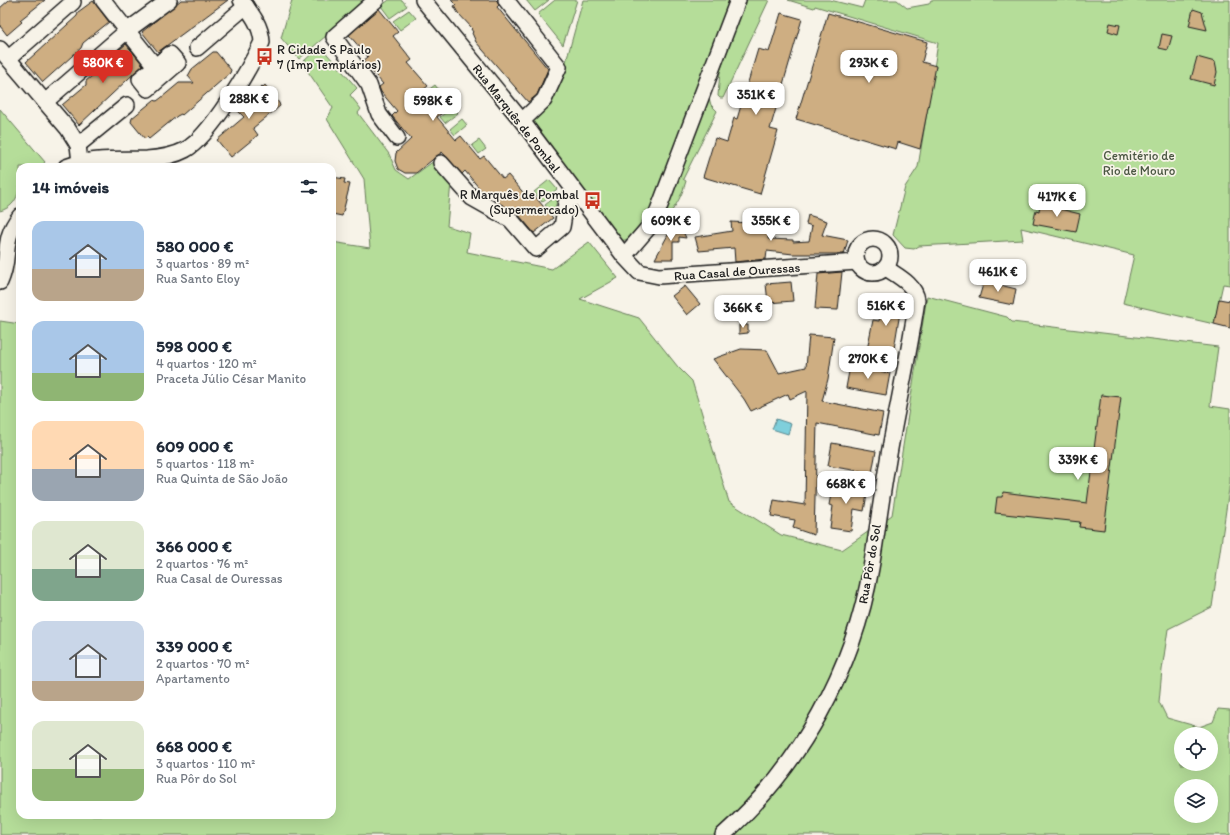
<!DOCTYPE html>
<html lang="pt">
<head>
<meta charset="utf-8">
<style>
	body { margin:0; font-family:Itim,sans-serif; background:#f2f2f3; color:#1f2937; height:100vh; display:flex; flex-direction:column; font-size:15px; white-space:nowrap }
	* { box-sizing:border-box; margin:0 }
	p { font-size:13px; color:#747a83 }
	.icon { flex:none; width:22px; height:22px; fill:none; stroke:currentColor; stroke-width:2; stroke-linecap:round; stroke-linejoin:round }
	.map { position:relative; flex:1; overflow:hidden }
	.side { position:absolute; left:16px; top:163px; width:320px; height:656px; display:flex; flex-direction:column; background:#fff; border-radius:12px; box-shadow:0 4px 16px #0002 }
	.side>* { flex:none }
	.buttons { position:absolute; left:1174px; top:727px; display:grid; gap:8px }
	.buttons a { display:grid; place-items:center; width:44px; height:44px; border-radius:50%; background:#fff; box-shadow:0 4px 16px #0002; font-size:20px }
	.price { position:absolute; translate:-50% -34px; padding:0 9px; border-radius:8px; background:#fff; color:#222; font-size:13px; line-height:26px; filter:drop-shadow(0 1px 2px #0008) }
	.price::after { content:''; position:absolute; left:50%; top:24px; width:12px; height:9px; margin-left:-6px; background:inherit; clip-path:polygon(0 0,100% 0,50% 100%) }
	.price.on { background:#d93025; color:#fff }
	ul { padding:0; list-style:none }
	li { display:flex; align-items:center; gap:12px; height:100px; padding:0 16px }
	li span { display:grid; place-items:center; flex:none; width:112px; height:80px; border-radius:12px; color:#555 }
	li>.icon { margin-inline-start:auto }
	span .icon { width:48px; height:48px; fill:#fffc; stroke-width:1 }
	li b { font-size:17px }
	h2 { display:flex; justify-content:space-between; align-items:center; height:48px; padding:0 16px; font-size:17px }
	.map>svg:first-child { display:block }
	.green { fill:#b5dd99; stroke:#687c5a; fill-rule:evenodd }
	.water { fill:#7fcfdb; stroke:#57878f }
	.building { fill:#ceae82; stroke:#1c1c1c }
	.lines { fill:none; stroke-linecap:round; stroke-linejoin:round }
	.minor-casing { stroke:#1c1c1c; stroke-width:18 }
	.minor { stroke:#f7f3e8; stroke-width:15 }
	.labels { text-anchor:middle; stroke-width:3.5; stroke-linejoin:round; paint-order:stroke }
	.poi-label { font-size:13px; fill:#1c1c1c; stroke:#f7f3e8; text-anchor:start }
	.street-label { font-size:13px; fill:#1c1c1c; stroke:#f7f3e8 }
	.park-label { font-size:13px; fill:#4a5642; stroke:#f7f3e8 }
</style>
</head>
<body>
<div class="map">
<svg width="1230" height="835" viewBox="0 0 1230 835">
	<rect width="100%" height="100%" fill="#f7f3e8"/>
	<filter id="ink" filterUnits="userSpaceOnUse"><feTurbulence type="fractalNoise" baseFrequency=".025" numOctaves="2"/><feDisplacementMap in="SourceGraphic" scale="8" xChannelSelector="R" yChannelSelector="G"/><feConvolveMatrix kernelMatrix="1 2 1 2 8 2 1 2 1" color-interpolation-filters="sRGB"/></filter>
	<g filter="url(#ink)">
		<!-- green -->
		<g class="green">
			<path d="M292,0H368L299,59L281,38Z"/>
			<path d="M389,0H402L407,6L390,18L381,6Z"/>
			<path d="M526,0H549L535,11Z"/>
			<path d="M555,0H577L563,45L538,14Z"/>
			<path d="M583,0H735L651,217L640,233C633,235 628,240 621,241L533,121L547,107L563,73Z"/>
			<path d="M746,0H769L723,98H720L718,96L720,71Z"/>
			<path d="M788,0H830L862,8L865,0H897L907,8L929,4L931,0H1230V285L1223,284L1214,324L1123,303L1134,255L1021,228L1023,240L919,246L914,249L905,248L893,235L905,187L918,167L938,43L815,6L814,8Z"/>
			<path d="M409,10L416,18L400,30L393,21Z"/>
			<path d="M320,46L357,88L350,95L361,109L358,113L389,154L396,170L409,179L434,161L451,182L447,226L470,233L467,252L552,269L589,242L618,278L580,299L639,318L678,367L692,381L729,502L781,535L842,550L892,515L927,296L1007,317L1012,322L1218,347L1210,406L1230,409V482L1212,607L1168,629L1162,670L1159,702L1167,718L1199,727L1213,722L1218,709L1230,710V835H0V321L20,324V815H332V242L370,248L364,179L327,119L333,108L302,63ZM1181,734H1211V764H1181ZM1181,786H1211V816H1181Z"/>
			<path d="M435,85L441,93L433,99L427,91Z"/>
			<path d="M443,96L451,105L443,111L436,102Z"/>
			<path d="M709,98L711,105L717,111L683,179L686,181C681,199 673,212 659,225Z"/>
			<path d="M453,107L458,113L445,123L440,117Z"/>
			<path d="M0,109L45,162L41,167H20C20,185 21,205 0,211Z"/>
			<path d="M462,119L467,125L455,135L450,129Z"/>
			<path d="M479,140L486,149L479,154L472,145Z"/>
			<path d="M549,180L557,189L542,202L534,192Z"/>
			<path d="M559,194L553,215L545,205Z"/>
		</g>
		<!-- water -->
		<path class="water" d="M776,419L791,424L788,434L772,429Z"/>
		<!-- building -->
		<g class="building">
			<path d="M9,0H45L20,20L22,22L7,35L0,26V8Z"/>
			<path d="M181,0H228L158,52L142,32Z"/>
			<path d="M451,0H496L498,2L499,5L497,7L548,69L537,95L528,102L476,42L472,33L473,32L471,29L472,28L458,13L454,6L456,5Z"/>
			<path d="M93,1L109,22L83,43L81,48L43,82L26,62L77,16L78,12Z"/>
			<path d="M379,9L398,32L393,36L412,60L408,63L428,86L423,90L442,113L437,117L456,140L461,136L480,159L484,156L503,179L508,175L528,198L533,194L553,218L534,233L518,214L499,203L489,191L484,194L465,171L462,174L442,152L416,173H405L398,169L395,161L396,153L411,139L392,116L397,111L381,92L379,87L383,84L363,61L368,57L349,35Z"/>
			<path d="M1193,9L1202,12L1207,30L1189,26Z"/>
			<path d="M781,13L802,19L770,129L778,131L760,194L703,177L715,138L727,142L734,118L737,119L758,49L769,52Z"/>
			<path d="M828,13L927,42L922,62L936,66L920,149L898,142L896,149L796,119Z"/>
			<path d="M1110,23L1120,25L1118,34L1108,31Z"/>
			<path d="M1162,34L1172,36L1168,50L1159,48Z"/>
			<path d="M126,44L143,65L79,125L62,105L86,85V81L110,61L112,56Z"/>
			<path d="M213,52H216L231,70L230,73L182,115L181,114L177,116L149,139L147,137L145,139L131,122L132,118L154,100L157,101L161,98L179,83H194L188,76L192,69Z"/>
			<path d="M1197,57L1215,62L1217,72L1214,85L1191,79Z"/>
			<path d="M265,85L279,103L280,106L253,128L258,135L231,157L217,140L244,117L237,110L240,104L262,86L263,87Z"/>
			<path d="M332,177L345,179L344,183L350,184L342,216L332,214Z"/>
			<path d="M1040,204L1080,214L1076,232L1033,224L1036,210L1039,211Z"/>
			<path d="M808,215L827,221L822,235L848,240L844,254H793L767,251L766,259L735,262L734,248L699,251L695,237L732,231L731,222L770,224L768,239L793,240V242L809,241L812,226L806,224Z"/>
			<path d="M677,218L686,238L679,237V242H673V259H655Z"/>
			<path d="M842,272L838,310L815,309L818,274Z"/>
			<path d="M984,281L1016,289L1013,305L979,298Z"/>
			<path d="M791,282L793,301L768,303L766,284Z"/>
			<path d="M685,286L700,304L687,315L672,296Z"/>
			<path d="M883,297L902,300L893,355L867,350L873,320L879,321Z"/>
			<path d="M1219,299L1230,301V328L1214,324Z"/>
			<path d="M739,325H748V333L739,334Z"/>
			<path d="M809,335L834,337L828,379L822,401L883,413L879,435L817,423L814,535L793,528L795,520L771,516L774,500L805,505L807,391L790,399L788,394L751,411L744,399L713,359L741,349L767,350L779,373L806,367Z"/>
			<path d="M850,366L890,373L886,395L846,388Z"/>
			<path d="M1101,395L1121,397L1104,530L1079,527L1080,522L995,513L997,497H1002L1003,492L1087,503Z"/>
			<path d="M832,443L876,451L872,473L828,466Z"/>
			<path d="M833,483L868,489L864,511L854,509L851,531L830,528L833,506L829,505Z"/>
		</g>
		<g class="lines">
			<defs>
				<g id="minor">
					<path d="M103,0L155,66"/>
					<path d="M376,0L334,37L369,85L379,114L397,138"/>
					<path d="M423,0L522,121L624,256L639,272L659,276L857,262"/>
					<path d="M506,0L559,67L544,100L522,121"/>
					<path d="M197,48L246,6"/>
					<path d="M0,49L68,129L78,145L80,162"/>
					<path d="M170,54L178,63L148,89L140,79Z"/>
					<path d="M9,58L73,2"/>
					<path d="M45,102L128,30L169,0"/>
					<path d="M78,145L127,105"/>
					<path d="M441,163L472,198L511,220L536,249L562,227L566,203L577,195"/>
					<path d="M66,167C92,157 120,160 147,159C160,158 174,156 185,150C210,137 250,68 262,42C261,25 251,13 241,0"/>
					<circle cx="873" cy="256" r="17"/>
					<path d="M624,256L649,227L657,213L738,0"/>
					<path d="M0,282C12,256 0,241 20,216"/>
					<path d="M723,835C800,767 854,669 871,568C877,534 881,500 887,466C896,411 909,356 917,300C915,284 897,276 886,268"/>
				</g>
			</defs>
			<!-- minor casing -->
			<use href="#minor" class="minor-casing"/>
			<!-- minor -->
			<use href="#minor" class="minor"/>
		</g>
	</g>
	<!-- icons -->
	<defs>
		<symbol id="bus-bare" viewBox="-9 -9 18 18"><path d="M-5-6H5V4H4V6H2V4H-2V6H-4V4H-5ZM-3.5-4V0h7V-4ZM-3.5 1.2v1.5H-2V1.2ZM2 1.2v1.5H3.5V1.2Z" fill="#c8321e" stroke="#f7f3e8" stroke-width="2.5" paint-order="stroke"/></symbol>
	</defs>
	<g fill-rule="evenodd">
		<use href="#bus-bare" x="252" y="44" width="25" height="25"/>
		<use href="#bus-bare" x="580" y="188" width="25" height="25"/>
	</g>
	<g class="labels">
		<!-- poi labels -->
		<g class="poi-label">
			<text x="277" y="54">R Cidade S Paulo<tspan x="277" dy="15">7 (Imp Templários)</tspan></text>
			<text x="579" y="199" text-anchor="end">R Marquês de Pombal<tspan x="579" dy="15">(Supermercado)</tspan></text>
		</g>
		<!-- street labels -->
		<g class="street-label">
			<text transform="translate(517 118) rotate(52)" y="5">Rua Marquês de Pombal</text>
			<text transform="translate(737 271) rotate(-4)" y="5">Rua Casal de Ouressas</text>
			<text transform="translate(869 564) rotate(-80)" y="5">Rua Pôr do Sol</text>
		</g>
		<!-- park labels -->
		<g class="park-label">
			<text x="1139" y="160">Cemitério de<tspan x="1139" dy="15">Rio de Mouro</tspan></text>
		</g>
	</g>
</svg>
<div class="buttons">
<a><svg class="icon" aria-label="locate" viewBox="0 0 24 24"><circle cx="12" cy="12" r="6"/><path d="M12 2v4M12 18v4M2 12h4M18 12h4"/></svg></a>
<a><svg class="icon" aria-label="layers" viewBox="0 0 24 24"><path d="M12 4l9 5-9 5-9-5zM3 14l9 5 9-5"/></svg></a>
</div>
<b class="price on" style="left:103px;top:84px">580K €</b>
<b class="price" style="left:869px;top:84px">293K €</b>
<b class="price" style="left:756px;top:116px">351K €</b>
<b class="price" style="left:249px;top:120px">288K €</b>
<b class="price" style="left:433px;top:122px">598K €</b>
<b class="price" style="left:1057px;top:218px">417K €</b>
<b class="price" style="left:671px;top:242px">609K €</b>
<b class="price" style="left:771px;top:242px">355K €</b>
<b class="price" style="left:998px;top:293px">461K €</b>
<b class="price" style="left:886px;top:327px">516K €</b>
<b class="price" style="left:743px;top:329px">366K €</b>
<b class="price" style="left:868px;top:380px">270K €</b>
<b class="price" style="left:1078px;top:481px">339K €</b>
<b class="price" style="left:846px;top:505px">668K €</b>
<section class="side">
<h2>14 imóveis<svg class="icon" aria-label="filters" viewBox="0 0 24 24"><path d="M4 7h16M4 17h16"/><circle cx="9" cy="7" r="2"/><circle cx="15" cy="17" r="2"/></svg></h2>
<ul>
<li><span style="background:linear-gradient(#a9c7e8 60%,#b9a48a 0)"><svg class="icon" aria-label="home" viewBox="0 0 24 24"><path d="M3 11l9-7 9 7M6 9v11h12V9"/></svg></span><div><b>580 000 €</b><p>3 quartos · 89 m²</p><p>Rua Santo Eloy</p></div></li>
<li><span style="background:linear-gradient(#a9c7e8 65%,#8fb573 0)"><svg class="icon" aria-label="home" viewBox="0 0 24 24"><path d="M3 11l9-7 9 7M6 9v11h12V9"/></svg></span><div><b>598 000 €</b><p>4 quartos · 120 m²</p><p>Praceta Júlio César Manito</p></div></li>
<li><span style="background:linear-gradient(#ffd9b3 60%,#9aa5b1 0)"><svg class="icon" aria-label="home" viewBox="0 0 24 24"><path d="M3 11l9-7 9 7M6 9v11h12V9"/></svg></span><div><b>609 000 €</b><p>5 quartos · 118 m²</p><p>Rua Quinta de São João</p></div></li>
<li><span style="background:linear-gradient(#dfe7d0 60%,#7fa58c 0)"><svg class="icon" aria-label="home" viewBox="0 0 24 24"><path d="M3 11l9-7 9 7M6 9v11h12V9"/></svg></span><div><b>366 000 €</b><p>2 quartos · 76 m²</p><p>Rua Casal de Ouressas</p></div></li>
<li><span style="background:linear-gradient(#c9d6e8 75%,#b9a48a 0)"><svg class="icon" aria-label="home" viewBox="0 0 24 24"><path d="M3 11l9-7 9 7M6 9v11h12V9"/></svg></span><div><b>339 000 €</b><p>2 quartos · 70 m²</p><p>Apartamento</p></div></li>
<li><span style="background:linear-gradient(#dfe7d0 60%,#8fb573 0)"><svg class="icon" aria-label="home" viewBox="0 0 24 24"><path d="M3 11l9-7 9 7M6 9v11h12V9"/></svg></span><div><b>668 000 €</b><p>3 quartos · 110 m²</p><p>Rua Pôr do Sol</p></div></li>
</ul>
</section>
</div>
</body>
</html>
